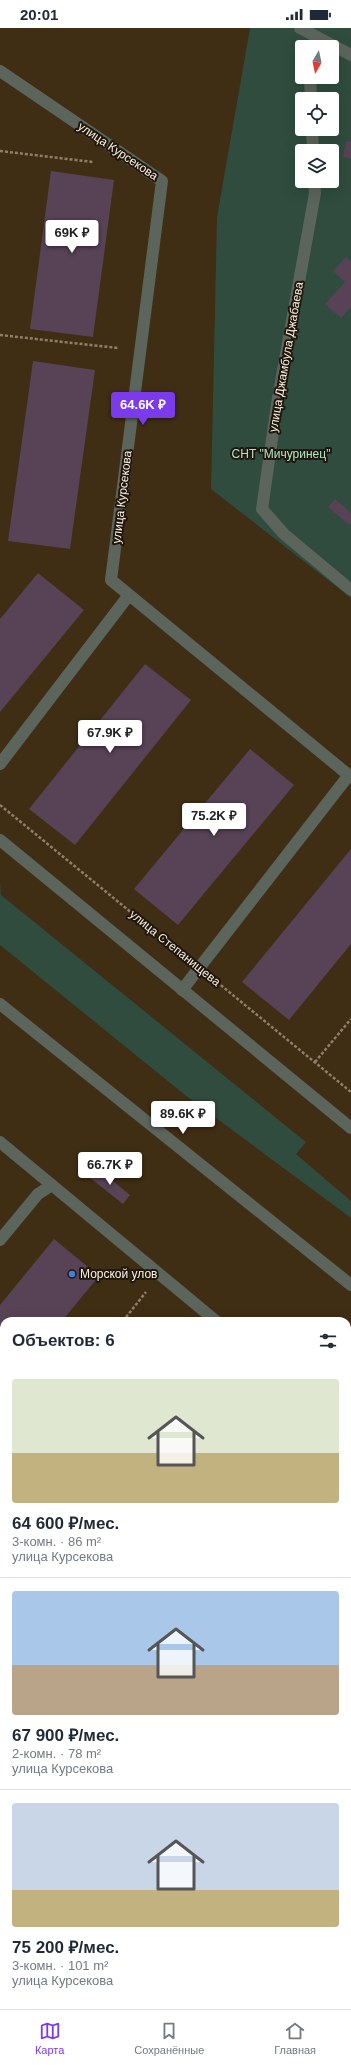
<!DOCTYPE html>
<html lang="ru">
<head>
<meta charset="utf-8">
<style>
	body { margin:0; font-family:Arial,sans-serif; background:#f6f6f7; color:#1f2937; height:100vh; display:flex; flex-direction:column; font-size:15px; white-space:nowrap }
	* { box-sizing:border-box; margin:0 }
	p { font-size:13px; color:#747a83 }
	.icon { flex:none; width:22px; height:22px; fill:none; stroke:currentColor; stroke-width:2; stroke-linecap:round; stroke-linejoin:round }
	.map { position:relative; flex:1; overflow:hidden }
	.panel { position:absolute; left:0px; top:1289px; width:351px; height:692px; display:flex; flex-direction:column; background:#fff; border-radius:12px 12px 0 0; box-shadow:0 4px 16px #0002 }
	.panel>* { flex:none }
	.needle { width:26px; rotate:189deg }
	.controls { position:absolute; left:295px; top:12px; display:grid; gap:8px }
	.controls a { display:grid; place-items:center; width:44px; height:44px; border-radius:4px; background:#fff; box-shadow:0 4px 16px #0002; font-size:20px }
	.price { position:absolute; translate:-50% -34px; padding:0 9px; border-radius:4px; background:#fff; color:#222; font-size:13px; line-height:26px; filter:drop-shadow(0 1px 2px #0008) }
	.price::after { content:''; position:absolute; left:50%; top:24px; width:12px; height:9px; margin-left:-6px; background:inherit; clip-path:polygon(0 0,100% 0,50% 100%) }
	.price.selected { background:#7c3aed; color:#fff }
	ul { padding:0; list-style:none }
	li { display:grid; align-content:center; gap:8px; height:212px; padding:0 12px }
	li+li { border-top:1px solid #e0e1e3 }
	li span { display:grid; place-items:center; height:124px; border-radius:4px; color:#555 }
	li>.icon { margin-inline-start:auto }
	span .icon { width:72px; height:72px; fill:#fffc; stroke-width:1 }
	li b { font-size:17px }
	h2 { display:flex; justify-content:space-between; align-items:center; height:48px; padding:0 12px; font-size:17px }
	.status { display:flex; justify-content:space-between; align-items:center; height:28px; padding:0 20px; background:#fff; direction:ltr }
	.status svg { height:11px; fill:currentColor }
	.tabs { display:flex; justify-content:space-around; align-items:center; height:56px; border-top:1px solid #e0e1e3; background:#fff; font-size:11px; color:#747a83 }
	.tabs a { display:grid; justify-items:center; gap:2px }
	.tabs .selected { color:#7c3aed }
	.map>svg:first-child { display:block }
	.green { fill:#2f4c3e; fill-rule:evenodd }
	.building { fill:#574256 }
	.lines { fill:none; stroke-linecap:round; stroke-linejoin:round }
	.path { stroke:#8f806b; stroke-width:2.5; stroke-dasharray:3 2; stroke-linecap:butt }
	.minor { stroke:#5c655b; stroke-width:12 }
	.shop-dot { fill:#3f7fe0; stroke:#1f170d; stroke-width:1.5 }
	.labels { text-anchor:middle; stroke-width:4; stroke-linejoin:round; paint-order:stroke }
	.street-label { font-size:12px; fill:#fcf0e1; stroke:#1f170d }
	.park-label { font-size:12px; fill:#ade8ca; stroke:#1f170d }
	.poi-label { font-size:12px; fill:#fcf0e1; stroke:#1f170d; text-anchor:start }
</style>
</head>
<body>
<div class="status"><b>20:01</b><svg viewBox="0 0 49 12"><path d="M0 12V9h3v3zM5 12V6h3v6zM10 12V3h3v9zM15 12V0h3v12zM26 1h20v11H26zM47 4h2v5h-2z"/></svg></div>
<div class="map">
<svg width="351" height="1981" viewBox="0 0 351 1981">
	<rect width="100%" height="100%" fill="#3f2d14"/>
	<!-- green -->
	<g class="green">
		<path d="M250,0H351V570L211,461L217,189ZM302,19H332V49H302ZM302,71H332V101H302ZM302,123H332V153H302Z"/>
		<path d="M0,854L1,867L306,1114L296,1126L351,1173V1190L185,1067L0,917Z"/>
		<path d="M4,1664V1730L0,1726V1669Z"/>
		<path d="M165,1977H241L238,1981H162Z"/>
	</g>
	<!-- building -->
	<g class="building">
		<path d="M346,113L351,114V131L343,129Z"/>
		<path d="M51,143L114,152L93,309L30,301Z"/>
		<path d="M346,229L351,233V279L341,290L325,276L345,254L333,243Z"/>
		<path d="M33,333L95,342L70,521L8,513Z"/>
		<path d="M335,471L351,485V495L349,497L328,479Z"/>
		<path d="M38,545L84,582L0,684V591Z"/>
		<path d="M145,636L191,672L75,817L29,781Z"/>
		<path d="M250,721L294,757L178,897L134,861Z"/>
		<path d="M351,821V916L289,992L242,954Z"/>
		<path d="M97,1140L130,1167L123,1176L89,1149Z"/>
		<path d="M54,1211L99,1248L62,1293H4V1363L0,1368V1277Z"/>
		<path d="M347,1449L351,1452V1511L347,1516Z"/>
		<path d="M4,1496V1560L0,1556V1501Z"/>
		<path d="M0,1839L4,1842V1918L0,1915Z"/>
	</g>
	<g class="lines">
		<!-- path -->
		<g class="path">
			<path d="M0,123L93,134"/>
			<path d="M0,307L118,320"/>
			<path d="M0,777L182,926"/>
			<path d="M217,954L351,1064"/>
			<path d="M315,1034L351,991"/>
			<path d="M123,1293L146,1264"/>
			<path d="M347,1554L351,1550"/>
			<path d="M0,1581L4,1584"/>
			<path d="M0,1633L4,1628"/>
			<path d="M347,1665L351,1660"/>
			<path d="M0,1730L4,1734"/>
			<path d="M0,1792L4,1795"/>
			<path d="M76,1981L79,1977"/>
		</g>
		<!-- minor -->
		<g class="minor">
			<path d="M300,0L351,27"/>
			<path d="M0,43L162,153L111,552L351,749"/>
			<path d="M310,49L311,71"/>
			<path d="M312,101L313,123"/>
			<path d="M314,153L315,165L277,376L262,481L284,506L351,562"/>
			<path d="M0,736L129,567"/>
			<path d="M0,812L351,1100"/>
			<path d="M182,962L349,747"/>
			<path d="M0,976L351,1257"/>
			<path d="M0,1114L216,1293"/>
			<path d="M0,1212L38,1166L52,1157"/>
			<path d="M347,1402L351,1405"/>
			<path d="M0,1432L4,1435"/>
			<path d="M347,1596L351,1591"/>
			<path d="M347,1728L351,1723"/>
			<path d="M347,1921L351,1916"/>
			<path d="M0,1954L4,1958"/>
			<path d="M324,1977L329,1981"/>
			<path d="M20,1981L24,1977"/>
			<path d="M130,1981L133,1977"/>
			<path d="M298,1981L301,1977"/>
		</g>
	</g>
	<!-- markers -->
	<circle class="shop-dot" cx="72" cy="1246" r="4"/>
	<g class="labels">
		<!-- street labels -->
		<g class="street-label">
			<text transform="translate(118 123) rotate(34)" y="4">улица Курсекова</text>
			<text transform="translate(286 329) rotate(-80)" y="4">улица Джамбула Джабаева</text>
			<text transform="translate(122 469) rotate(-83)" y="4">улица Курсекова</text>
			<text transform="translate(175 920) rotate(39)" y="4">улица Степанищева</text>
		</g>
		<!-- park labels -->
		<g class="park-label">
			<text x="281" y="430">СНТ "Мичуринец"</text>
		</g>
		<!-- poi labels -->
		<g class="poi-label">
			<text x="80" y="1250">Морской улов</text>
		</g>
	</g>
</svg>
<div class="controls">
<a><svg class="needle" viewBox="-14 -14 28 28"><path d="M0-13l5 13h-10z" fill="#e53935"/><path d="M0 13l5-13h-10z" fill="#747a83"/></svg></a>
<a><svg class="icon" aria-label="locate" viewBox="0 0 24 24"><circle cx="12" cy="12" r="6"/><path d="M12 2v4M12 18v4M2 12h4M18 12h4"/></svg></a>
<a><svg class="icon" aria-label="layers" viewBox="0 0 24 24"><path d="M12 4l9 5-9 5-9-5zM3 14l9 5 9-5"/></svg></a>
</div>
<b class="price" style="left:72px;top:226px">69K ₽</b>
<b class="price selected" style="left:143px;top:398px">64.6K ₽</b>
<b class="price" style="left:110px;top:726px">67.9K ₽</b>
<b class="price" style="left:214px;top:809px">75.2K ₽</b>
<b class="price" style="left:183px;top:1107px">89.6K ₽</b>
<b class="price" style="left:110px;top:1158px">66.7K ₽</b>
<section class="panel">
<h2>Объектов: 6<svg class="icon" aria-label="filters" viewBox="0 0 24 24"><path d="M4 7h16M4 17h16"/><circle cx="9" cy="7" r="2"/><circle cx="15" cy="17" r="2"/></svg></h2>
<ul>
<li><span style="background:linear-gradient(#dfe7d0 60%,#c2b280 0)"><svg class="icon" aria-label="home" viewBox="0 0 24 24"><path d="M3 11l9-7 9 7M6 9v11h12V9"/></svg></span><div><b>64 600 ₽/мес.</b><p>3-комн. · 86 m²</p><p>улица Курсекова</p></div></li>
<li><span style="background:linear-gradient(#a9c7e8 60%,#b9a48a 0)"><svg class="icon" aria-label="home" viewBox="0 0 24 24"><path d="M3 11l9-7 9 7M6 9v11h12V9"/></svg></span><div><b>67 900 ₽/мес.</b><p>2-комн. · 78 m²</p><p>улица Курсекова</p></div></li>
<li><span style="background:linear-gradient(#c9d6e8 70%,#c2b280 0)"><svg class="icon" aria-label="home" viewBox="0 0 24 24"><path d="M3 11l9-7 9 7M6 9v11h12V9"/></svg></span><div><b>75 200 ₽/мес.</b><p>3-комн. · 101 m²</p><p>улица Курсекова</p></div></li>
</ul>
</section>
</div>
<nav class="tabs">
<a class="selected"><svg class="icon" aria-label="map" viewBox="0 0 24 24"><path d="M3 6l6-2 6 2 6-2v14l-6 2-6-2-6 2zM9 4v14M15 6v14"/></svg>Карта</a>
<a><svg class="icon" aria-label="saved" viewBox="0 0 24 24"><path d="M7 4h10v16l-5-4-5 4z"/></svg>Сохранённые</a>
<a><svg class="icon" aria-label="home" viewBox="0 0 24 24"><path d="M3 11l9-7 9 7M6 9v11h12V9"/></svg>Главная</a>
</nav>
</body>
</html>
